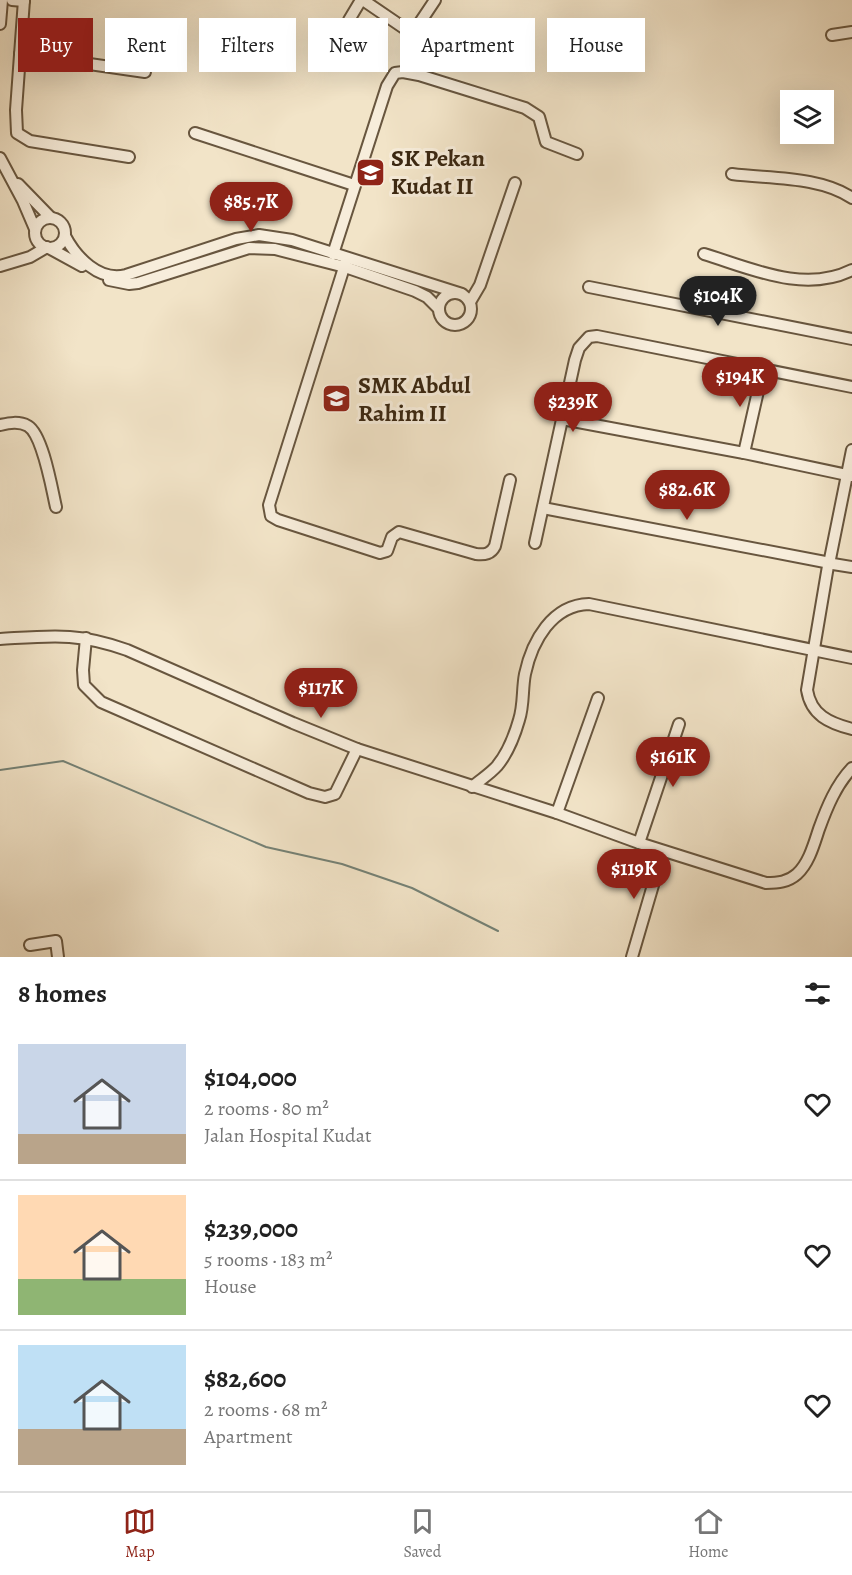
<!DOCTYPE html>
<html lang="en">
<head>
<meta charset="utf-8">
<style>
	body { margin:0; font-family:Alegreya,serif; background:#f6f6f6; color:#222; height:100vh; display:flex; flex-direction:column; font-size:22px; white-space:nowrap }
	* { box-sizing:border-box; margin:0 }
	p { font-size:20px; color:#767676 }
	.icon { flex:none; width:33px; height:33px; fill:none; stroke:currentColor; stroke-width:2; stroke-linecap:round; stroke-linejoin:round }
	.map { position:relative; height:957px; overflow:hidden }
	.side { display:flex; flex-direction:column; background:#fff; flex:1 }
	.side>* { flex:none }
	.guide { position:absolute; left:18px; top:18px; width:816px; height:54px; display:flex; gap:12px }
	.controls { position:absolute; left:780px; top:90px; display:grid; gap:12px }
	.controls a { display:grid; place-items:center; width:54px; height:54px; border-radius:0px; background:#fff; box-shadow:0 6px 24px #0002; font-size:30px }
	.price { position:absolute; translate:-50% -51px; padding:0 14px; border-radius:21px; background:#8f2418; color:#fff; font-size:20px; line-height:39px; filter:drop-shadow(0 2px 3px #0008) }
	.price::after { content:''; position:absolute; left:50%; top:36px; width:18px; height:14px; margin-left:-9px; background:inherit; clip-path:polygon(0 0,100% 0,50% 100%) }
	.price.on { background:#222; color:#fff }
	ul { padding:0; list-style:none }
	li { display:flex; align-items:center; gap:18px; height:150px; padding:0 18px }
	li+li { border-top:2px solid #e0e0e0 }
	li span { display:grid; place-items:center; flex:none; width:168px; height:120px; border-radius:0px; color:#555 }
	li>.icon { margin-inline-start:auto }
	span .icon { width:72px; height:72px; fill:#fffc; stroke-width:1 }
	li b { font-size:26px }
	h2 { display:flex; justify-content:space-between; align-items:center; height:72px; padding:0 18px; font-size:26px }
	.chip { padding:0 21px; border-radius:0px; background:#fff; box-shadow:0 6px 24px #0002; font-size:21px; line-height:54px }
	.chip.on { background:#8f2418; color:#fff }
	.dock { display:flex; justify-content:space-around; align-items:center; height:84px; border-top:2px solid #e0e0e0; background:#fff; font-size:16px; color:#767676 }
	.dock a { display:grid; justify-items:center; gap:3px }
	.dock .on { color:#8f2418 }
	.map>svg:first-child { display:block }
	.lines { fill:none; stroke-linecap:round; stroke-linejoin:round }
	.stream { stroke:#758276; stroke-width:2 }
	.minor-casing { stroke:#68563f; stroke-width:14 }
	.path { stroke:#3a2711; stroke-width:1.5; stroke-dasharray:1.5 3; stroke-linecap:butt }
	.minor { stroke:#f7eddb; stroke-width:10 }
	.labels { text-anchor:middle; stroke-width:6; stroke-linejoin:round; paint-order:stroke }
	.poi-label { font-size:24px; font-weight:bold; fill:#3a2711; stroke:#f7eddb; text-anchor:start }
</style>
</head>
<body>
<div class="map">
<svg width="852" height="957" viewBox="0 0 852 957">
	<rect width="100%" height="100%" fill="#f2e4c8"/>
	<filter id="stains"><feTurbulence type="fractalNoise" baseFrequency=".00333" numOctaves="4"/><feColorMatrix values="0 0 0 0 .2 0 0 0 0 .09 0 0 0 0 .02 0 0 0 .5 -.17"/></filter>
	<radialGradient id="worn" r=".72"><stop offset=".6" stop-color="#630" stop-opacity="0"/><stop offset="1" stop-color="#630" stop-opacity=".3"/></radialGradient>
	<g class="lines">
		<!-- stream -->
		<path class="stream" d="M0,770L63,761L266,847L342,864L412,888L498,931"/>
		<defs>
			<g id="minor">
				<path d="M12,0L24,1"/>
				<path d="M24,0L16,110L17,133L30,141L129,157"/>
				<path d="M363,0L404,28L413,30L417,27L435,0"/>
				<path d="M349,20L361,0"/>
				<path d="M0,24L2,0"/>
				<path d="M832,35L852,32"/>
				<path d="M20,54L145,72"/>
				<path d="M195,133L354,185"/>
				<path d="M0,158L23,201L35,229"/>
				<path d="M732,174C770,179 820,176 852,198"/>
				<path d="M18,184L51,218"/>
				<circle cx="50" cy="233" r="15"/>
				<path d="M65,236C76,257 99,282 126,275L236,239L259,235L292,240L462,294"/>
				<path d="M49,248L82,266"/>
				<path d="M333,254L387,86L395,73L403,72L419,75L525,108L539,117L546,142L577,154"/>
				<path d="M704,254C750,268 804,294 852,270"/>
				<path d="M347,258L269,505L271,516L278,520L380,553L387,551L392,537L399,532L476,554C485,555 491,554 495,546L510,480"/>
				<path d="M0,266L30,257L47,247"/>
				<path d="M109,280L129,284L138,283L249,248L275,249L345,267L415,291L427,297L438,308"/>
				<path d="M589,287L852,339"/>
				<circle cx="455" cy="309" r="16"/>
				<path d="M470,302L480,285L515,183"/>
				<path d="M562,419L744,453L852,476"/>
				<path d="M0,425C9,423 19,421 28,426C43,435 52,490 56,507"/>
				<path d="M744,453L763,369"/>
				<path d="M543,508L825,562"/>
				<path d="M535,543L575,360L579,348L589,337L597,336L852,387"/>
				<path d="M830,559L852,450"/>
				<path d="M833,564L852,567"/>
				<path d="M828,566L807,690C811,715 829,723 852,729"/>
				<path d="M86,638L83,670L84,685L101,702L309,793L325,797L335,794L357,749"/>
				<path d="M0,639C51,636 77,632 127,650L293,723L357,749L557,813L639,843L766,883C778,883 788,882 797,874C809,863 814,844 819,829C827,807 836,785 852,768"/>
				<path d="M472,787C480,780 490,774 497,766C507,754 515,734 519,720C524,705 522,689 525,674C532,641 552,605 589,604L852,658"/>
				<path d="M557,813L598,698"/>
				<path d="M639,843L679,724"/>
				<path d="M30,945L56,941L58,957"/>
				<path d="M632,957L663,851"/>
			</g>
		</defs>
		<!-- minor casing -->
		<use href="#minor" class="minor-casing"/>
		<!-- path -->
		<path class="path" d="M408,39L410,56L409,64"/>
		<!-- minor -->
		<use href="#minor" class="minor"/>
	</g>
	<!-- icons -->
	<defs>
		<symbol id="school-square" viewBox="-11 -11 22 22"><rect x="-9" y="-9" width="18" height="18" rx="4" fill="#8f2418" stroke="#f7eddb"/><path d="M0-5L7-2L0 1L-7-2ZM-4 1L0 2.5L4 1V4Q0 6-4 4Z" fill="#fff"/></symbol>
	</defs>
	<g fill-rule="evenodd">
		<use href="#school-square" x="354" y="156" width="33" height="33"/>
		<use href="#school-square" x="320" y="382" width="33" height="33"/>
	</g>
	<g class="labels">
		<!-- poi labels -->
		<g class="poi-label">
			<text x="391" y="166">SK Pekan<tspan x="391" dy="28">Kudat II</tspan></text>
			<text x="358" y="393">SMK Abdul<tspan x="358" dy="28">Rahim II</tspan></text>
		</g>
	</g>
	<rect width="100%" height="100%" filter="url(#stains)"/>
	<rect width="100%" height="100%" fill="url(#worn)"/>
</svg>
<div class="controls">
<a><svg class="icon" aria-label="layers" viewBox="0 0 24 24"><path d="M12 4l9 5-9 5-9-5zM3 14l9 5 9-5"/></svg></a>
</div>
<b class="price" style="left:251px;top:233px">$85.7K</b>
<b class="price on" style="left:718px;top:327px">$104K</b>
<b class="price" style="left:740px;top:408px">$194K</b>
<b class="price" style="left:573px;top:433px">$239K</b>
<b class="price" style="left:687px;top:521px">$82.6K</b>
<b class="price" style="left:321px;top:719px">$117K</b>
<b class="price" style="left:673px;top:788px">$161K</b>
<b class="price" style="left:634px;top:900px">$119K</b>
<div class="guide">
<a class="chip on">Buy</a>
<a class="chip">Rent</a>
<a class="chip">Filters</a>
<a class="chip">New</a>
<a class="chip">Apartment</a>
<a class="chip">House</a>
</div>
</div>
<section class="side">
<h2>8 homes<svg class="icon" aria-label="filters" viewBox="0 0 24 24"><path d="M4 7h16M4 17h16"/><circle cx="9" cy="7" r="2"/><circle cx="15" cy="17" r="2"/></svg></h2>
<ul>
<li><span style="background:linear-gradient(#c9d6e8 75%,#b9a48a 0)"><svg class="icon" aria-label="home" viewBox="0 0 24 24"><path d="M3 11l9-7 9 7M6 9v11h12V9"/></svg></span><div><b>$104,000</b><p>2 rooms · 80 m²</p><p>Jalan Hospital Kudat</p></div><svg class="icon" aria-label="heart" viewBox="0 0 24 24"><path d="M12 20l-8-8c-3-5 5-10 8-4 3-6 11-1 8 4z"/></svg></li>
<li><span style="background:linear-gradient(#ffd9b3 70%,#8fb573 0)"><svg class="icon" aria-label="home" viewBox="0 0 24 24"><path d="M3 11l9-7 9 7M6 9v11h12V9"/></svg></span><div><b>$239,000</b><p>5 rooms · 183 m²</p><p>House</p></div><svg class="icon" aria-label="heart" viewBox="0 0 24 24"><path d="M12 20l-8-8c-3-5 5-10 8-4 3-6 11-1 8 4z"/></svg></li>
<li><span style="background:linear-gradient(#bfe0f5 70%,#b9a48a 0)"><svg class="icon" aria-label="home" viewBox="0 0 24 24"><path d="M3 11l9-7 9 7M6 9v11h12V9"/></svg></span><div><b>$82,600</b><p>2 rooms · 68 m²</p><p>Apartment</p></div><svg class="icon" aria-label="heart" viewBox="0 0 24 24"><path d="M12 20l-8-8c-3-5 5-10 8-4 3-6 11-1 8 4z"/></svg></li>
</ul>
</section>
<nav class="dock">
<a class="on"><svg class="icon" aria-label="map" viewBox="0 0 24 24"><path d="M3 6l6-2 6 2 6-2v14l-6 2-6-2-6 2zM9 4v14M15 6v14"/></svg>Map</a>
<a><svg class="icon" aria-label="saved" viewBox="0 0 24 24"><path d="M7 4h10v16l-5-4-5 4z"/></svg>Saved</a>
<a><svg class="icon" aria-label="home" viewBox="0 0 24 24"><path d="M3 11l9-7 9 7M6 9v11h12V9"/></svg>Home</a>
</nav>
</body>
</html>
